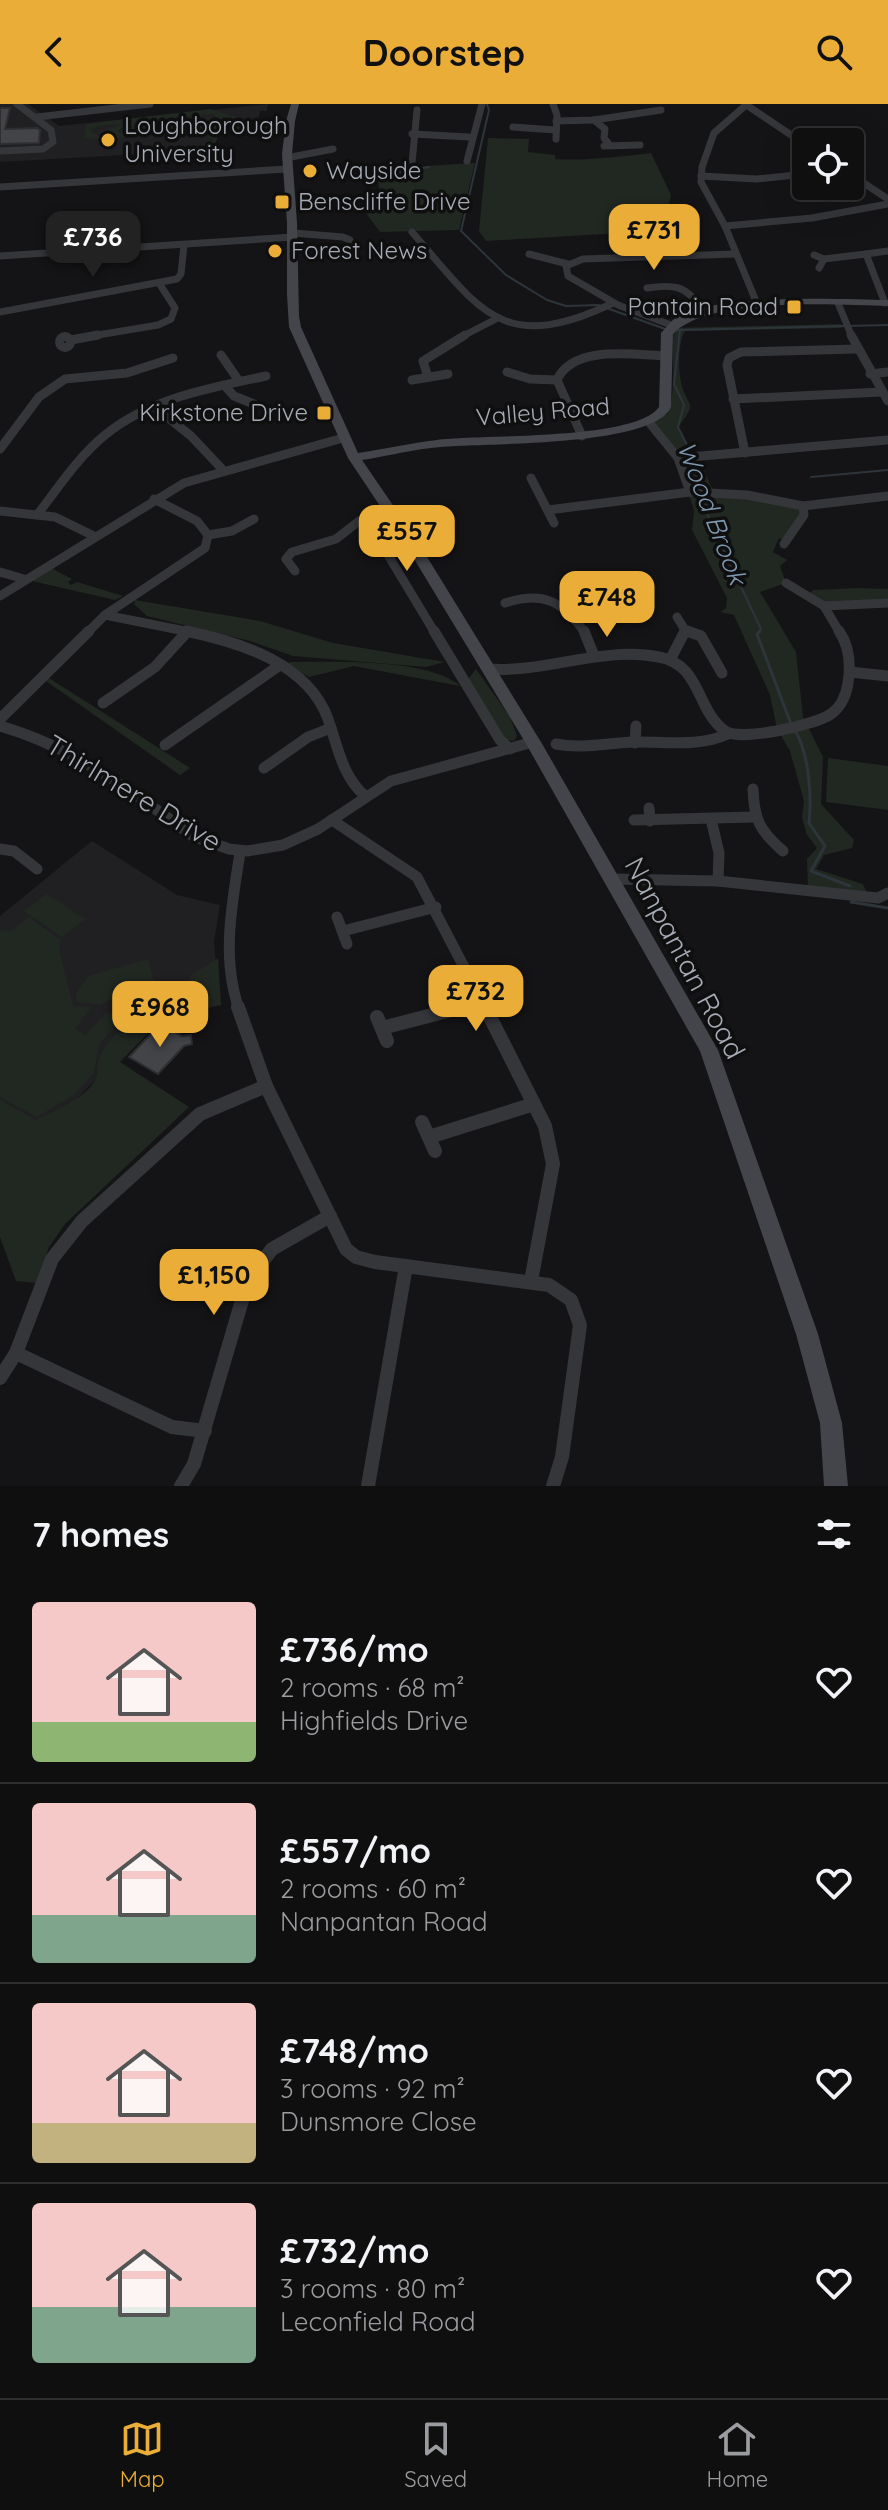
<!DOCTYPE html>
<html lang="en">
<head>
<meta charset="utf-8">
<style>
	body { margin:0; font-family:Quicksand,sans-serif; background:#1d1d1e; color:#f1f3f6; height:100vh; display:flex; flex-direction:column; font-size:30px; white-space:nowrap }
	* { box-sizing:border-box; margin:0 }
	p { font-size:26px; color:#9b9c9f }
	.icon { flex:none; width:44px; height:44px; fill:none; stroke:currentColor; stroke-width:2; stroke-linecap:round; stroke-linejoin:round }
	.map { position:relative; height:1382px; overflow:hidden }
	.sheet { display:flex; flex-direction:column; background:#0f0f10; flex:1 }
	.sheet>* { flex:none }
	.controls { position:absolute; left:792px; top:24px; display:grid; gap:16px }
	.controls a { display:grid; place-items:center; width:72px; height:72px; border-radius:8px; background:#0f0f10; box-shadow:0 8px 32px #0002,0 0 0 2px #2f2f30; font-size:40px }
	.price { position:absolute; translate:-50% -68px; padding:0 18px; border-radius:16px; background:#e9ad38; color:#111; font-size:26px; line-height:52px; filter:drop-shadow(0 2px 4px #0008) }
	.price::after { content:''; position:absolute; left:50%; top:48px; width:24px; height:18px; margin-left:-12px; background:inherit; clip-path:polygon(0 0,100% 0,50% 100%) }
	.price.selected { background:#222; color:#fff }
	ul { padding:0; list-style:none }
	li { display:flex; align-items:center; gap:24px; height:200px; padding:0 32px }
	li+li { border-top:2px solid #2f2f30 }
	li span { display:grid; place-items:center; flex:none; width:224px; height:160px; border-radius:8px; color:#555 }
	li>.icon { margin-inline-start:auto }
	span .icon { width:96px; height:96px; fill:#fffc; stroke-width:1 }
	li b { font-size:34px }
	h2 { display:flex; justify-content:space-between; align-items:center; height:96px; padding:0 32px; font-size:34px }
	header { display:flex; justify-content:space-between; align-items:center; height:104px; padding:0 32px; background:#e9ad38; color:#111; font-size:36px; font-weight:700 }
	.tabs { display:flex; justify-content:space-around; align-items:center; height:112px; border-top:2px solid #2f2f30; background:#0f0f10; font-size:22px; color:#9b9c9f }
	.tabs a { display:grid; justify-items:center; gap:4px }
	.tabs .selected { color:#e9ad38 }
	.map>svg:first-child { display:block }
	.built { fill:#202022 }
	.green { fill:#202821 }
	.lines { fill:none; stroke-linecap:round; stroke-linejoin:round }
	.stream-far1 { stroke:#2d353b; stroke-width:2 }
	.stream { stroke:#2d353b; stroke-width:3 }
	.building { fill:#434448; stroke:#2e2e31; stroke-width:2 }
	.street-far3 { stroke:#35363a; stroke-width:7 }
	.street-far2 { stroke:#35363a; stroke-width:9 }
	.street-far1 { stroke:#35363a; stroke-width:11 }
	.street { stroke:#35363a; stroke-width:14 }
	.secondary { fill:#43454a; fill-rule:evenodd }
	.poi-dot { fill:#e9ad38; stroke:#0f0f10; stroke-width:3 }
	.labels { text-anchor:middle; stroke-width:7; stroke-linejoin:round; paint-order:stroke }
	.far-poi-label { font-size:24px; fill:#a6abb5; stroke:#0f0f10; text-anchor:start }
	.far-street-label { font-size:24px; fill:#a6abb5; stroke:#0f0f10 }
	.far-water-label { font-size:26px; font-style:italic; fill:#7e99af; stroke:#0f0f10 }
	.street-label { font-size:28px; fill:#a6abb5; stroke:#0f0f10 }
</style>
</head>
<body>
<header><svg class="icon" aria-label="back" viewBox="0 0 24 24"><path d="M15 5l-7 7 7 7"/></svg>Doorstep<svg class="icon" aria-label="search" viewBox="0 0 24 24"><circle cx="10" cy="10" r="6"/><path d="M15 15l6 6"/></svg></header>
<div class="map">
<svg width="888" height="1382" viewBox="0 0 888 1382">
	<rect width="100%" height="100%" fill="#141416"/>
	<!-- built -->
	<g class="built">
		<path d="M0,0H28L59,22L268,0L267,7H260L258,16H250L249,21L275,22L274,25L220,26L213,46L0,58Z"/>
		<path d="M92,737L177,791L220,801L214,837L219,899L155,914L71,1001L0,1055V812Z"/>
	</g>
	<!-- green -->
	<g class="green">
		<path d="M210,5L239,14L221,22L229,25L249,18V22L273,24L220,26L213,46L194,47L214,36L196,28L218,26L206,24L218,18L214,10L191,12L212,14L200,22L187,19L184,22L188,26L174,27L181,20L166,22L168,20L154,16L136,21L165,23L143,30L123,23L117,27L129,32H149L111,34L109,29H94L126,20C113,20 102,20 90,26L103,35L84,34L86,20Z"/>
		<path d="M488,34L529,35L528,48L555,51V55C583,57 618,53 651,49L671,91L667,109L669,126L486,137L479,127Z"/>
		<path d="M475,59L459,126L380,128L363,105V102L382,101L376,65Z"/>
		<path d="M841,220L842,224L685,227C678,238 678,266 681,278C686,303 700,296 678,323L692,353H699L714,390L803,402L804,411L786,436L779,434L773,448L787,456L780,462L786,479L760,488L796,548L803,613L823,653L821,700L854,736L852,744L824,751L816,765L863,780L869,793L808,785L807,755L817,744L807,731L802,714L804,697L790,647L777,625L770,591L734,511L720,508L726,504L727,494L692,426L694,407L678,354L648,317L663,309L667,311C677,292 671,248 674,224Z"/>
		<path d="M51,464L72,475L68,478L71,481L77,478L123,492L115,496L32,477Z"/>
		<path d="M857,484L888,485V499L829,501L806,491L814,486Z"/>
		<path d="M135,496L260,517L333,539L445,558L426,563L293,552L250,537L147,512L134,500Z"/>
		<path d="M290,558C333,558 429,554 460,582L354,562L309,573L287,560Z"/>
		<path d="M476,565L510,613L517,632L514,637L505,636L468,575Z"/>
		<path d="M49,574L190,664L180,671L46,577Z"/>
		<path d="M828,654L888,662V706L826,698Z"/>
		<path d="M47,790L85,815L62,833L24,807Z"/>
		<path d="M29,813L61,836L59,846L73,902L91,903L75,925L86,931L106,909L116,912L117,919L100,939L93,970L75,990L37,1013L0,993V826L11,827Z"/>
		<path d="M218,854L221,901L163,914L120,958L189,1003L65,1120L49,1143L37,1179L16,1177L0,1133V996L36,1016C55,1006 89,994 97,972C99,968 97,963 98,959C105,932 130,919 153,909L158,893L188,886L190,872Z"/>
		<path d="M148,855L156,883L128,890L126,886L102,901L77,898L76,890L88,872Z"/>
	</g>
	<g class="lines">
		<!-- stream-far1 -->
		<g class="stream-far1">
			<path d="M487,0L489,6L461,127L506,171L547,196L566,202L598,201L668,226"/>
			<path d="M395,69L429,63"/>
			<path d="M676,226H680L674,280L684,301L678,323L691,349"/>
			<path d="M680,226L888,221"/>
			<path d="M694,356L709,415L761,525L758,529"/>
			<path d="M811,373L888,366"/>
		</g>
		<!-- stream -->
		<g class="stream">
			<path d="M760,527L757,530L791,620"/>
			<path d="M795,626C809,651 812,691 809,719L825,742L811,767L850,782"/>
			<path d="M851,798L888,804"/>
		</g>
	</g>
	<!-- building -->
	<g class="building">
		<path d="M0,4H10L5,25L37,24L40,26L39,39L0,40Z"/>
		<path d="M160,920L182,932L191,931L192,940L184,942L158,970L129,953Z"/>
	</g>
	<g class="lines">
		<!-- street-far3 -->
		<g class="street-far3">
			<path d="M553,0L557,11L556,35"/>
			<path d="M745,0L806,41"/>
			<path d="M746,1L714,29L702,63L701,78L725,122L758,202"/>
			<path d="M37,13L150,0"/>
			<path d="M594,16L605,25L604,34L609,40"/>
			<path d="M556,17L594,16L661,6"/>
			<path d="M513,23L555,26"/>
			<path d="M412,30L469,33"/>
			<path d="M604,42L640,41"/>
			<path d="M0,47L43,45L53,38L51,26L17,0"/>
			<path d="M286,54L333,45"/>
			<path d="M467,57L482,0"/>
			<path d="M412,59L417,6"/>
			<path d="M850,70L888,95"/>
			<path d="M701,72L756,75L806,70"/>
			<path d="M0,83L287,65"/>
			<path d="M725,122L812,114L888,100"/>
			<path d="M412,128C480,206 502,252 613,199"/>
			<path d="M293,129L343,133L350,136L349,143"/>
			<path d="M529,150L568,160"/>
			<path d="M866,150L888,147"/>
			<path d="M814,151L824,155L819,164"/>
			<path d="M0,152L293,133"/>
			<path d="M824,155L866,150L885,199"/>
			<path d="M647,184C673,180 688,181 701,206"/>
			<path d="M838,199L852,233"/>
			<path d="M0,208L177,175L181,170L184,141"/>
			<path d="M671,221L618,201L568,172L566,162L583,155L735,150"/>
			<path d="M86,233L158,221L171,215L175,204L159,179"/>
			<path d="M461,233L496,215"/>
		</g>
		<!-- street-far2 -->
		<g class="street-far2">
			<path d="M851,231L888,297"/>
			<circle cx="65" cy="238" r="5.5"/>
			<path d="M71,236L98,231"/>
			<path d="M221,251L239,277"/>
			<path d="M507,268L530,275L557,276"/>
			<path d="M870,270L888,268"/>
			<path d="M428,273L423,257L465,231"/>
			<path d="M412,276L448,270"/>
			<path d="M224,281L234,292L254,300"/>
			<path d="M733,295L882,288"/>
			<path d="M156,304L191,332L223,366"/>
			<path d="M648,317L678,354L690,388"/>
			<path d="M582,332L557,276C573,240 635,251 667,252"/>
			<path d="M0,345L39,293L65,275L127,269L173,254"/>
			<path d="M745,349L727,261L729,254L741,248L857,245"/>
			<path d="M678,354L888,336"/>
			<path d="M531,374L554,419"/>
			<path d="M690,388L747,391L803,402L888,392"/>
			<path d="M548,406L690,388"/>
			<path d="M0,407L55,413L94,432"/>
			<path d="M37,411C58,384 78,353 105,331C150,294 211,284 266,272"/>
			<path d="M208,431L232,427L254,415"/>
			<path d="M409,435L388,442V451L435,529"/>
			<path d="M784,440L804,411L803,402"/>
			<path d="M295,467L286,455L292,448L336,435L359,417L391,410"/>
			<path d="M0,468L24,475"/>
			<path d="M786,479L824,502"/>
			<path d="M0,492L184,379L343,334"/>
			<path d="M505,499C542,487 562,496 585,529"/>
			<path d="M824,502L888,499"/>
			<path d="M824,502L840,529"/>
			<path d="M105,511L195,529"/>
			<path d="M677,513L685,526L693,529"/>
			<path d="M87,529L105,511L205,444L208,431L197,417L154,395"/>
			<path d="M684,529L685,526"/>
		</g>
		<!-- street-far1 -->
		<g class="street-far1">
			<path d="M186,527C239,538 308,559 328,615C338,643 342,672 365,692"/>
			<path d="M434,527L500,636L510,645"/>
			<path d="M584,527L594,552"/>
			<path d="M687,527L701,532L722,569"/>
			<path d="M670,556L685,527"/>
			<path d="M489,565C546,569 602,542 659,553C702,561 695,605 725,627C740,638 816,621 831,610C841,603 846,592 848,579C851,560 850,543 839,527"/>
			<path d="M850,568L888,572"/>
			<path d="M103,599L155,563L186,529"/>
			<path d="M0,615L89,527"/>
			<path d="M0,622C74,643 132,688 193,732L229,745L247,747L283,741L318,725L391,677L533,638"/>
			<path d="M635,639L636,622"/>
			<path d="M556,640C582,645 607,639 633,638C666,637 696,644 728,630"/>
			<path d="M165,641L280,561"/>
			<path d="M264,664L308,633L331,624"/>
			<path d="M753,685C754,716 760,727 783,747"/>
			<path d="M649,704L650,717"/>
			<path d="M711,715L719,749L718,777"/>
			<path d="M332,716L417,773L486,905"/>
			<path d="M634,716L754,713"/>
			<path d="M0,745L14,747L37,765"/>
			<path d="M611,775L718,777L878,794L888,789"/>
			<path d="M337,813L347,840"/>
			<path d="M343,827L436,803"/>
			<path d="M239,905C221,854 232,800 240,749"/>
			<path d="M455,905L481,898"/>
		</g>
		<!-- street -->
		<g class="street">
			<path d="M238,903L266,982L346,1145L356,1153L375,1158L549,1181L571,1196L580,1221L562,1353L553,1382"/>
			<path d="M485,903L545,1022L553,1060L531,1177"/>
			<path d="M377,913L387,937"/>
			<path d="M382,924L463,903"/>
			<path d="M422,1018L435,1047"/>
			<path d="M429,1033L534,1000"/>
			<path d="M16,1249L172,1323L205,1327"/>
			<path d="M0,1274L16,1249L52,1155L82,1117L200,1010L266,982"/>
			<path d="M181,1382L194,1360L248,1176L272,1145L330,1112"/>
			<path d="M368,1382L406,1162"/>
		</g>
		<!-- secondary -->
		<path class="secondary" d="M291,0H299L295,17L292,50L297,119L299,212L301,223L358,349C384,345 411,339 437,336C481,330 635,337 659,303L661,229C665,225 669,219 674,215C709,189 842,195 888,196V202C837,201 708,192 673,230L671,303C654,343 483,339 441,343C414,345 388,352 362,356L416,435L541,638L718,946L818,1230L842,1319L848,1382H824L820,1319L796,1230L700,947L525,638L402,435L348,354L289,223L287,191V119L282,50L286,17Z"/>
	</g>
	<!-- markers -->
	<g class="poi-dot">
		<circle cx="108" cy="36" r="8"/>
		<circle cx="310" cy="67" r="8"/>
		<rect x="274" y="90" width="16" height="16" rx="4"/>
		<circle cx="275" cy="147" r="8"/>
		<rect x="786" y="195" width="16" height="16" rx="4"/>
		<rect x="316" y="301" width="16" height="16" rx="4"/>
	</g>
	<g class="labels">
		<!-- far-poi labels -->
		<g class="far-poi-label">
			<text x="124" y="30">Loughborough<tspan x="124" dy="28">University</tspan></text>
			<text x="326" y="75">Wayside</text>
			<text x="298" y="106">Benscliffe Drive</text>
			<text x="291" y="155">Forest News</text>
			<text x="778" y="211" text-anchor="end">Pantain Road</text>
			<text x="308" y="317" text-anchor="end">Kirkstone Drive</text>
		</g>
		<!-- far-street labels -->
		<g class="far-street-label">
			<text transform="translate(543 308) rotate(-5)" y="8">Valley Road</text>
		</g>
		<!-- far-water labels -->
		<g class="far-water-label">
			<text transform="translate(712 409) rotate(69)" y="9">Wood Brook</text>
		</g>
		<!-- street labels -->
		<g class="street-label">
			<text transform="translate(134 689) rotate(31)" y="10">Thirlmere Drive</text>
			<text transform="translate(685 854) rotate(62)" y="10">Nanpantan Road</text>
		</g>
	</g>
</svg>
<div class="controls">
<a><svg class="icon" aria-label="locate" viewBox="0 0 24 24"><circle cx="12" cy="12" r="6"/><path d="M12 2v4M12 18v4M2 12h4M18 12h4"/></svg></a>
</div>
<b class="price" style="left:654px;top:168px">£731</b>
<b class="price selected" style="left:93px;top:175px">£736</b>
<b class="price" style="left:407px;top:469px">£557</b>
<b class="price" style="left:607px;top:535px">£748</b>
<b class="price" style="left:476px;top:929px">£732</b>
<b class="price" style="left:160px;top:945px">£968</b>
<b class="price" style="left:214px;top:1213px">£1,150</b>
</div>
<section class="sheet">
<h2>7 homes<svg class="icon" aria-label="filters" viewBox="0 0 24 24"><path d="M4 7h16M4 17h16"/><circle cx="9" cy="7" r="2"/><circle cx="15" cy="17" r="2"/></svg></h2>
<ul>
<li><span style="background:linear-gradient(#f6c9c9 75%,#8fb573 0)"><svg class="icon" aria-label="home" viewBox="0 0 24 24"><path d="M3 11l9-7 9 7M6 9v11h12V9"/></svg></span><div><b>£736/mo</b><p>2 rooms · 68 m²</p><p>Highfields Drive</p></div><svg class="icon" aria-label="heart" viewBox="0 0 24 24"><path d="M12 20l-8-8c-3-5 5-10 8-4 3-6 11-1 8 4z"/></svg></li>
<li><span style="background:linear-gradient(#f6c9c9 70%,#7fa58c 0)"><svg class="icon" aria-label="home" viewBox="0 0 24 24"><path d="M3 11l9-7 9 7M6 9v11h12V9"/></svg></span><div><b>£557/mo</b><p>2 rooms · 60 m²</p><p>Nanpantan Road</p></div><svg class="icon" aria-label="heart" viewBox="0 0 24 24"><path d="M12 20l-8-8c-3-5 5-10 8-4 3-6 11-1 8 4z"/></svg></li>
<li><span style="background:linear-gradient(#f6c9c9 75%,#c2b280 0)"><svg class="icon" aria-label="home" viewBox="0 0 24 24"><path d="M3 11l9-7 9 7M6 9v11h12V9"/></svg></span><div><b>£748/mo</b><p>3 rooms · 92 m²</p><p>Dunsmore Close</p></div><svg class="icon" aria-label="heart" viewBox="0 0 24 24"><path d="M12 20l-8-8c-3-5 5-10 8-4 3-6 11-1 8 4z"/></svg></li>
<li><span style="background:linear-gradient(#f6c9c9 65%,#7fa58c 0)"><svg class="icon" aria-label="home" viewBox="0 0 24 24"><path d="M3 11l9-7 9 7M6 9v11h12V9"/></svg></span><div><b>£732/mo</b><p>3 rooms · 80 m²</p><p>Leconfield Road</p></div><svg class="icon" aria-label="heart" viewBox="0 0 24 24"><path d="M12 20l-8-8c-3-5 5-10 8-4 3-6 11-1 8 4z"/></svg></li>
</ul>
</section>
<nav class="tabs">
<a class="selected"><svg class="icon" aria-label="map" viewBox="0 0 24 24"><path d="M3 6l6-2 6 2 6-2v14l-6 2-6-2-6 2zM9 4v14M15 6v14"/></svg>Map</a>
<a><svg class="icon" aria-label="saved" viewBox="0 0 24 24"><path d="M7 4h10v16l-5-4-5 4z"/></svg>Saved</a>
<a><svg class="icon" aria-label="home" viewBox="0 0 24 24"><path d="M3 11l9-7 9 7M6 9v11h12V9"/></svg>Home</a>
</nav>
</body>
</html>
